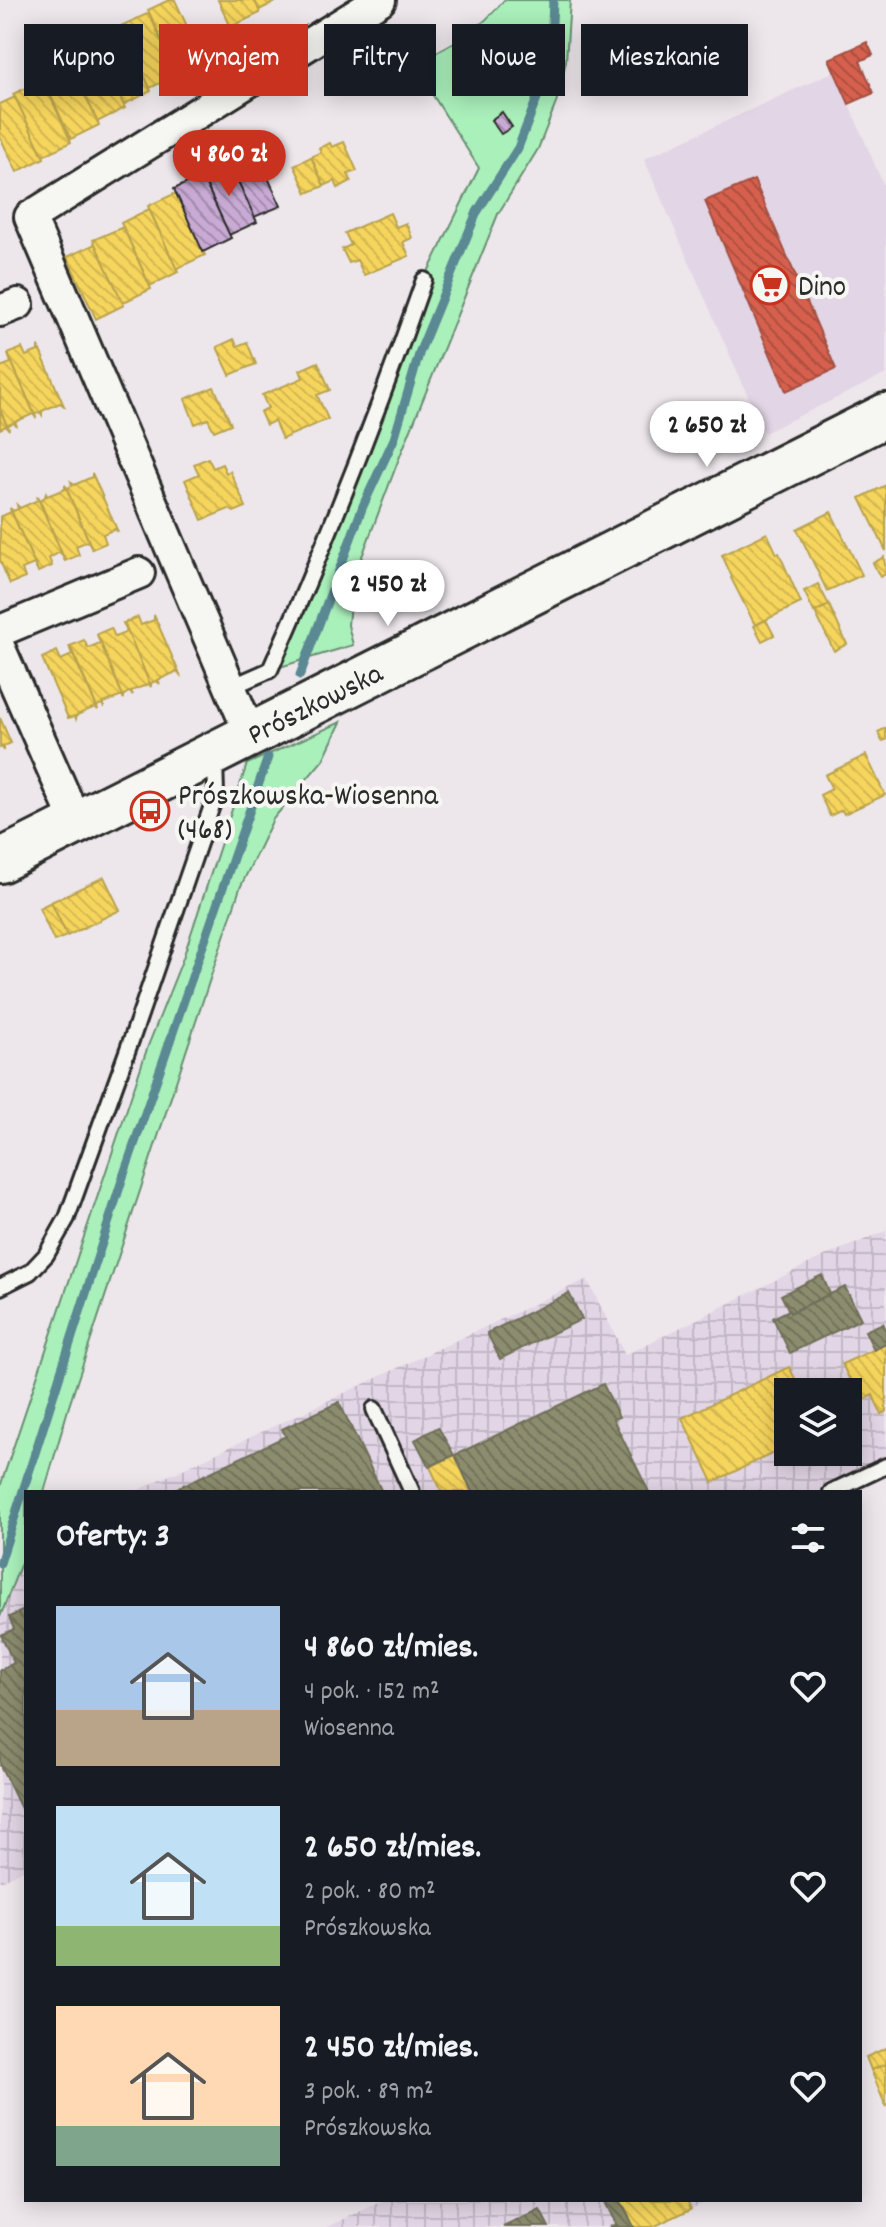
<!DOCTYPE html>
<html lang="pl">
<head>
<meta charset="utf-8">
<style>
	body { margin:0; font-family:Dekko,sans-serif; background:#20242c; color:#f1f3f6; height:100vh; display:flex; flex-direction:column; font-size:30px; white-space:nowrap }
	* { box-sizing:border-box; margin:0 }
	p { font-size:26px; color:#9ea1a6 }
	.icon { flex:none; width:44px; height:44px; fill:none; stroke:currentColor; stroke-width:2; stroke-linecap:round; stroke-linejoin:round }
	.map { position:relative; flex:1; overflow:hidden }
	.panel { position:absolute; left:24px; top:1490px; width:838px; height:712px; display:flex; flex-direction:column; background:#171b24; border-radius:0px; box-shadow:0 4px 20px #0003 }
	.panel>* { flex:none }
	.hud { position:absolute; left:24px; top:24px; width:838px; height:72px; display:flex; gap:16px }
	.tools { position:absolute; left:774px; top:1378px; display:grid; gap:16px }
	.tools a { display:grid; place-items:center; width:88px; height:88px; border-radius:0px; background:#171b24; box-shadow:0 4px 20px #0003; font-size:40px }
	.price { position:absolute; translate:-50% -68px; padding:0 18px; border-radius:28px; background:#fff; color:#222; font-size:26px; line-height:52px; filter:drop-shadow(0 2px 4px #0008) }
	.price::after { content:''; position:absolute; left:50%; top:48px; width:24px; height:18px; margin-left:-12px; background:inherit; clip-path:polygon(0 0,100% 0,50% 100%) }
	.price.current { background:#c8321e; color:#fff }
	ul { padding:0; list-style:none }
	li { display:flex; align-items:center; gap:24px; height:200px; padding:0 32px }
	li span { display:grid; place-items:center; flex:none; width:224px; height:160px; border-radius:0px; color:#555 }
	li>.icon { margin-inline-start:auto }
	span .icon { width:96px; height:96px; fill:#fffc; stroke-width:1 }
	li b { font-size:34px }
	h2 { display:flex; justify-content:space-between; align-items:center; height:96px; padding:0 32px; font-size:34px }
	.pill { padding:0 28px; border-radius:0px; background:#171b24; box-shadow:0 4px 20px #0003; font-size:28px; line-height:72px }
	.pill.current { background:#c8321e; color:#fff }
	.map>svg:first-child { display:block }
	.built { fill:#e2d5e5 }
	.industrial { fill:url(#industrial-grid); fill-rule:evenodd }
	.green { fill:#aaf0bb; stroke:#6a8e73; stroke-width:2 }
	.homes { fill:url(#homes-back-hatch); stroke:#b9a24d; stroke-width:2 }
	.shops { fill:url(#shops-back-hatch); stroke:#a35043; stroke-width:2 }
	.industry { fill:url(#industry-back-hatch); stroke:#6f6f5a; stroke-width:2 }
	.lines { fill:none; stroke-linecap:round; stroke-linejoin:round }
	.stream { stroke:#5a8893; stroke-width:9 }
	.building { fill:url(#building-back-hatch); stroke:#2b2b2b; stroke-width:2 }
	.lane-casing { stroke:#2b2b2b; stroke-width:20 }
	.street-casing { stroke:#2b2b2b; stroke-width:36 }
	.secondary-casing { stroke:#2b2b2b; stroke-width:48 }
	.lane { stroke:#f6f6f2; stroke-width:14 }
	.street { stroke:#f6f6f2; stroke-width:30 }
	.secondary { stroke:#f6f6f2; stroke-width:42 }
	.labels { text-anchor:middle; stroke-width:8; stroke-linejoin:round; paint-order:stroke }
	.poi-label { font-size:30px; fill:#2b2b2b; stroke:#f6f6f2; text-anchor:start }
	.street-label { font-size:30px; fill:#2b2b2b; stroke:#f6f6f2 }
</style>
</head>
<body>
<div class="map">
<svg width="886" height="2227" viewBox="0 0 886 2227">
	<defs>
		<pattern id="industrial-grid" width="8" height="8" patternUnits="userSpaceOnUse" patternTransform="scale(2)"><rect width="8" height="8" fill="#e2d5e5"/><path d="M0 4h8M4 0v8" fill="none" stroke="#c2b7c5"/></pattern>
		<pattern id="homes-back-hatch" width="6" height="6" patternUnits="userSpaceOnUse" patternTransform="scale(2)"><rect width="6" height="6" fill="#f6d55c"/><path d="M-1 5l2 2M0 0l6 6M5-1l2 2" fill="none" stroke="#d3b750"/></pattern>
		<pattern id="shops-back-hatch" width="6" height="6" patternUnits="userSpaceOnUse" patternTransform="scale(2)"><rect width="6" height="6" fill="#d6604d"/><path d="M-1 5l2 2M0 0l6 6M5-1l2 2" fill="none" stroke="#ae4f40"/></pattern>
		<pattern id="industry-back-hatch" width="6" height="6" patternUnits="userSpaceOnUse" patternTransform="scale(2)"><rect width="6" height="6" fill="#8c8c6e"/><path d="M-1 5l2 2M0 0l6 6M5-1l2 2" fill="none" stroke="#73735b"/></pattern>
		<pattern id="building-back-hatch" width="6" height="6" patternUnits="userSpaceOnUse" patternTransform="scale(2)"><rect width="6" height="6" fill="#c9aad5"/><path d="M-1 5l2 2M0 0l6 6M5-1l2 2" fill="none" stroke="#a38bad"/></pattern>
	</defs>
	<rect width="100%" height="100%" fill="#ede7ec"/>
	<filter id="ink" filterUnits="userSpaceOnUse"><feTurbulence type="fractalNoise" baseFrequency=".0125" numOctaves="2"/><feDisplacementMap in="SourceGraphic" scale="16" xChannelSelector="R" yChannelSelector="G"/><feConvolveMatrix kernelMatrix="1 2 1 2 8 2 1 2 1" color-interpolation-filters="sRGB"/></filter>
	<g filter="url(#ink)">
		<!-- built -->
		<path class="built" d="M835,71L886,191V374L764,433L644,159Z"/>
		<!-- industrial -->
		<g class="industrial">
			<path d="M886,1231V1466L831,1492H134L587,1279L625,1355L822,1257ZM788,1392H848V1452H788Z"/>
			<path d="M26,1550V1869L0,1882V1617Z"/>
			<path d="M384,2200H707L708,2201L653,2227H328Z"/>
		</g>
		<!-- green -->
		<g class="green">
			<path d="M504,0H570L566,61L556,103L538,149L498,214L398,461L352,583L348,625L353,645L270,670L424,280L479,168L413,64C449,46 479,32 504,0Z"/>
			<path d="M341,722L323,760L273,819L240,888L69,1406L44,1492H26V1550L0,1617V1487L148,1046L183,958L247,764Z"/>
		</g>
		<!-- homes -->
		<g class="homes">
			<path d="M169,0H175L202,59L175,70L148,10Z"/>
			<path d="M218,0H255L260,13L231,27Z"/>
			<path d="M255,0H279L259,10Z"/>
			<path d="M149,13L177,75L150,88L121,26Z"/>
			<path d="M123,29L151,91L123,105L94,42Z"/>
			<path d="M97,46L125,108L97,122L68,59Z"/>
			<path d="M70,62L99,125L71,139L41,75Z"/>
			<path d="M43,80L71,142L43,156L13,94Z"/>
			<path d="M15,97L44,158L17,172L0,137V104Z"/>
			<path d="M344,142L357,171L348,174L351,181L338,188L335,181L324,186L311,157L321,152L319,148L330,143L332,147Z"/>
			<path d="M311,157L324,186L307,193L294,165Z"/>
			<path d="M176,193L205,255L176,269L148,206Z"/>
			<path d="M149,209L178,272L150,286L121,223Z"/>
			<path d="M390,213L396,227L406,223L412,238L403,242L409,256L364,275L357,260L349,263L342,249L351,245L345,233Z"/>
			<path d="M123,227L151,289L122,303L93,240Z"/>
			<path d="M95,244L124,305L96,319L67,257Z"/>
			<path d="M234,339L237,346L247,342L256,364L230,375L217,347Z"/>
			<path d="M38,346L64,406L60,403L42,411V415L40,412L35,414L36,418L8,354L22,348L26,356L38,351Z"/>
			<path d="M8,354L36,418L33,414L15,422L17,426L13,423L8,425L9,430L0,410V367L11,363Z"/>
			<path d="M318,362L330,390L317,395L328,419L282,439L274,421L266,425L260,412L268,408L262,395L303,378L300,370Z"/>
			<path d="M214,387L231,424L214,431L208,419L195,424L185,399Z"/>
			<path d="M0,410L9,430L6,426L0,429Z"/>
			<path d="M208,458L213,468L222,464L226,473L230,471L246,507L234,512L229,509L202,520L185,480L199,474L194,464Z"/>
			<path d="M92,473L118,532L115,529L103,534L106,543L92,549L65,485L67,488L72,486L71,482L74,485L92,477Z"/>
			<path d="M65,485L92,549L88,541L76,546L79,555L65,561L38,496L40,500L45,497L46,493L47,496L65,489Z"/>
			<path d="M886,485V551L860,498Z"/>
			<path d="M37,496L65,561L60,552L49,558L52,566L38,572L10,508L13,511L18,509L17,505L20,508L38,500Z"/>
			<path d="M10,508L38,572L34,564L22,569L25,578L10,584L0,561V517L11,512Z"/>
			<path d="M831,512L862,575L827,591L797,529Z"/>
			<path d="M767,533L777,554L779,553L801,603L755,625L731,578L732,577L722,555Z"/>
			<path d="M884,557L886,574L880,577L873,563Z"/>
			<path d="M818,584L829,605L814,612L804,591Z"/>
			<path d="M829,605L847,644L834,651L815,612Z"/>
			<path d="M154,615L180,675L176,672L158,680L160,684L156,681L151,683V687L124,623L138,617L141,625L154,620Z"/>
			<path d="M766,620L774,635L762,641L754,626Z"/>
			<path d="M123,623H124L151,687L149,684L131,691L133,695L129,692L124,695V699L97,634L111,628L115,637L127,632Z"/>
			<path d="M97,634L124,699L122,696L104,703V708L102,704L97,706L98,710L70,646L84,640L88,648L100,643Z"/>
			<path d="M69,646L98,710L95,707L77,715L76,719L75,716L68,718L42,658L57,651L61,660L72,655Z"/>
			<path d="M0,718L11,743L4,746V751L2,747L0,748Z"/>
			<path d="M886,728V740L882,741L878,732Z"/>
			<path d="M866,755L885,795L844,814L842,810L830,816L820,795L832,789L825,775Z"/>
			<path d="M104,877L120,910L67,936L51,902Z"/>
			<path d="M51,902L67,936L54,941L39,908Z"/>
			<path d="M886,1344V1412L881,1414L873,1395L860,1401L842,1364Z"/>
			<path d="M789,1367L802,1392H788V1446L713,1482L682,1418Z"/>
			<path d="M455,1455L472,1492H442L430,1467Z"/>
			<path d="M886,2048V2064L871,2070L866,2057Z"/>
			<path d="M886,2064V2107L871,2070Z"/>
			<path d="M620,2200H687L691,2209L653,2227H634Z"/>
		</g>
		<!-- shops -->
		<g class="shops">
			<path d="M867,42L873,55L860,61L874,93L849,104L829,59Z"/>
			<path d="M754,180L836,369L786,391L705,201Z"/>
		</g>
		<!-- industry -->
		<g class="industry">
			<path d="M822,1275L830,1294L790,1313L781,1295Z"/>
			<path d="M845,1287L861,1319L790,1353L773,1318L789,1310L790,1313Z"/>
			<path d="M569,1293L582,1319L500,1359L487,1333Z"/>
			<path d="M883,1323L886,1330V1344L874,1350L865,1331Z"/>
			<path d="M603,1384L619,1417L613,1419L649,1492H472L455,1455Z"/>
			<path d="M339,1402L382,1492H169L286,1436L282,1429Z"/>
			<path d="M438,1427L454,1455L429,1467L415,1440Z"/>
			<path d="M26,1609V1819L0,1765V1670L14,1663L1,1635L14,1629L9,1617Z"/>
			<path d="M604,2200H620L634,2227H609L616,2224Z"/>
			<path d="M540,2210L549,2227H503Z"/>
		</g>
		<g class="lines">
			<!-- stream -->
			<g class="stream">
				<path d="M300,675L363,506L394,439L420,351L477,212L518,148L537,98L551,47L553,0"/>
				<path d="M0,1563L123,1177L268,757"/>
			</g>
		</g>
		<!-- building -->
		<g class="building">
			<path d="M502,112L512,127L501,134L491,120Z"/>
			<path d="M253,145L281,206L254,217L227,157Z"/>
			<path d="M228,160L257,222L229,235L201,173Z"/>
			<path d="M202,176L231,238L203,252L174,189Z"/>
		</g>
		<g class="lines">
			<defs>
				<g id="lane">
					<path d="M229,688L270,670C327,542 378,412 424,280"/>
					<path d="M0,1287L30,1272L46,1255L67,1218L133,1035L216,794L215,759"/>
					<path d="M374,1409L412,1492"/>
					<path d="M831,1492L886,1466"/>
				</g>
				<g id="street">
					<path d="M0,311L18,304"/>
					<path d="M0,631L139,573"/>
					<path d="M0,649L76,822"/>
					<path d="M251,736L30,217L380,0"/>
				</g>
				<g id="secondary">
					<path id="s1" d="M0,861L886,415"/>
				</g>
			</defs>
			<!-- lane casing -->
			<use href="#lane" class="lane-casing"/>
			<!-- street casing -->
			<use href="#street" class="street-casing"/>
			<!-- secondary casing -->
			<use href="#secondary" class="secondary-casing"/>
			<!-- lane -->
			<use href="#lane" class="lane"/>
			<!-- street -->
			<use href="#street" class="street"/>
			<!-- secondary -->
			<use href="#secondary" class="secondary"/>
		</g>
	</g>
	<!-- icons -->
	<defs>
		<symbol id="supermarket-ring" viewBox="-11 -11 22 22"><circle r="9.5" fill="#f6f6f2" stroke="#c8321e" stroke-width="1.5"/><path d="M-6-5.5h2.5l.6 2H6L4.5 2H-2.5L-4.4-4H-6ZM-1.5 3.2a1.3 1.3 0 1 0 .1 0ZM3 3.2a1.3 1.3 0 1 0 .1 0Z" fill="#c8321e"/></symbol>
		<symbol id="bus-ring" viewBox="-11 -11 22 22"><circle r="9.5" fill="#f6f6f2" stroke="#c8321e" stroke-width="1.5"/><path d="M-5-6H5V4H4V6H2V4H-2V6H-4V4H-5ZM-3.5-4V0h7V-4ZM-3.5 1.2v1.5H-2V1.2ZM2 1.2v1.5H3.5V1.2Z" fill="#c8321e"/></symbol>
	</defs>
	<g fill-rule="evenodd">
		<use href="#supermarket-ring" x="748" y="263" width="44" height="44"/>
		<use href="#bus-ring" x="128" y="789" width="44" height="44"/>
	</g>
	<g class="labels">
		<!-- poi labels -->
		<g class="poi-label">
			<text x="798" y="295">Dino</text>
			<text x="178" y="804">Prószkowska-Wiosenna<tspan x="178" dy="34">(468)</tspan></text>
		</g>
		<!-- street labels -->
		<g class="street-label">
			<text dy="10" stroke="none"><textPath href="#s1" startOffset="352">Prószkowska</textPath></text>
		</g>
	</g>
</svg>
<div class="tools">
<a><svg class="icon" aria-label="layers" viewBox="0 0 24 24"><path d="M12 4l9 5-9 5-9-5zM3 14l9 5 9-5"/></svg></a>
</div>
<b class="price current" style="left:229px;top:198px">4 860 zł</b>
<b class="price" style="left:707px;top:469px">2 650 zł</b>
<b class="price" style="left:388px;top:628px">2 450 zł</b>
<div class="hud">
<a class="pill">Kupno</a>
<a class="pill current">Wynajem</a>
<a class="pill">Filtry</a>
<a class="pill">Nowe</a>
<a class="pill">Mieszkanie</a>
</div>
<section class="panel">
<h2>Oferty: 3<svg class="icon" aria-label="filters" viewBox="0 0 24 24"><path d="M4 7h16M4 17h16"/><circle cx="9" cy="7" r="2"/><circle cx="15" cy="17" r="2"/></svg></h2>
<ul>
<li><span style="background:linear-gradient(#a9c7e8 65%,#b9a48a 0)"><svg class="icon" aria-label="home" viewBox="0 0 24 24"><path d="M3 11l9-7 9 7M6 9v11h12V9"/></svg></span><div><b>4 860 zł/mies.</b><p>4 pok. · 152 m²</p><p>Wiosenna</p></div><svg class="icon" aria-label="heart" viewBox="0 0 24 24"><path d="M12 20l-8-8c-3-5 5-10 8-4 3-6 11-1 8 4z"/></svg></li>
<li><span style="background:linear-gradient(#bfe0f5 75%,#8fb573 0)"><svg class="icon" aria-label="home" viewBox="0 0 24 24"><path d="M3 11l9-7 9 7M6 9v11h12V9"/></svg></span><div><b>2 650 zł/mies.</b><p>2 pok. · 80 m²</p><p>Prószkowska</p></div><svg class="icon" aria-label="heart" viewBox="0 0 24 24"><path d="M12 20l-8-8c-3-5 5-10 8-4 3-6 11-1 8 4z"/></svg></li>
<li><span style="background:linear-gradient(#ffd9b3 75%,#7fa58c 0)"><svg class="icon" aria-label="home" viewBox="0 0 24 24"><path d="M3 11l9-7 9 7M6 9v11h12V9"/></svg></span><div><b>2 450 zł/mies.</b><p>3 pok. · 89 m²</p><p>Prószkowska</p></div><svg class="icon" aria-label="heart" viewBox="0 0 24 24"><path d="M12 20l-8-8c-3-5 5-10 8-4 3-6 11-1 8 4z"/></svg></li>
</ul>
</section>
</div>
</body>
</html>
